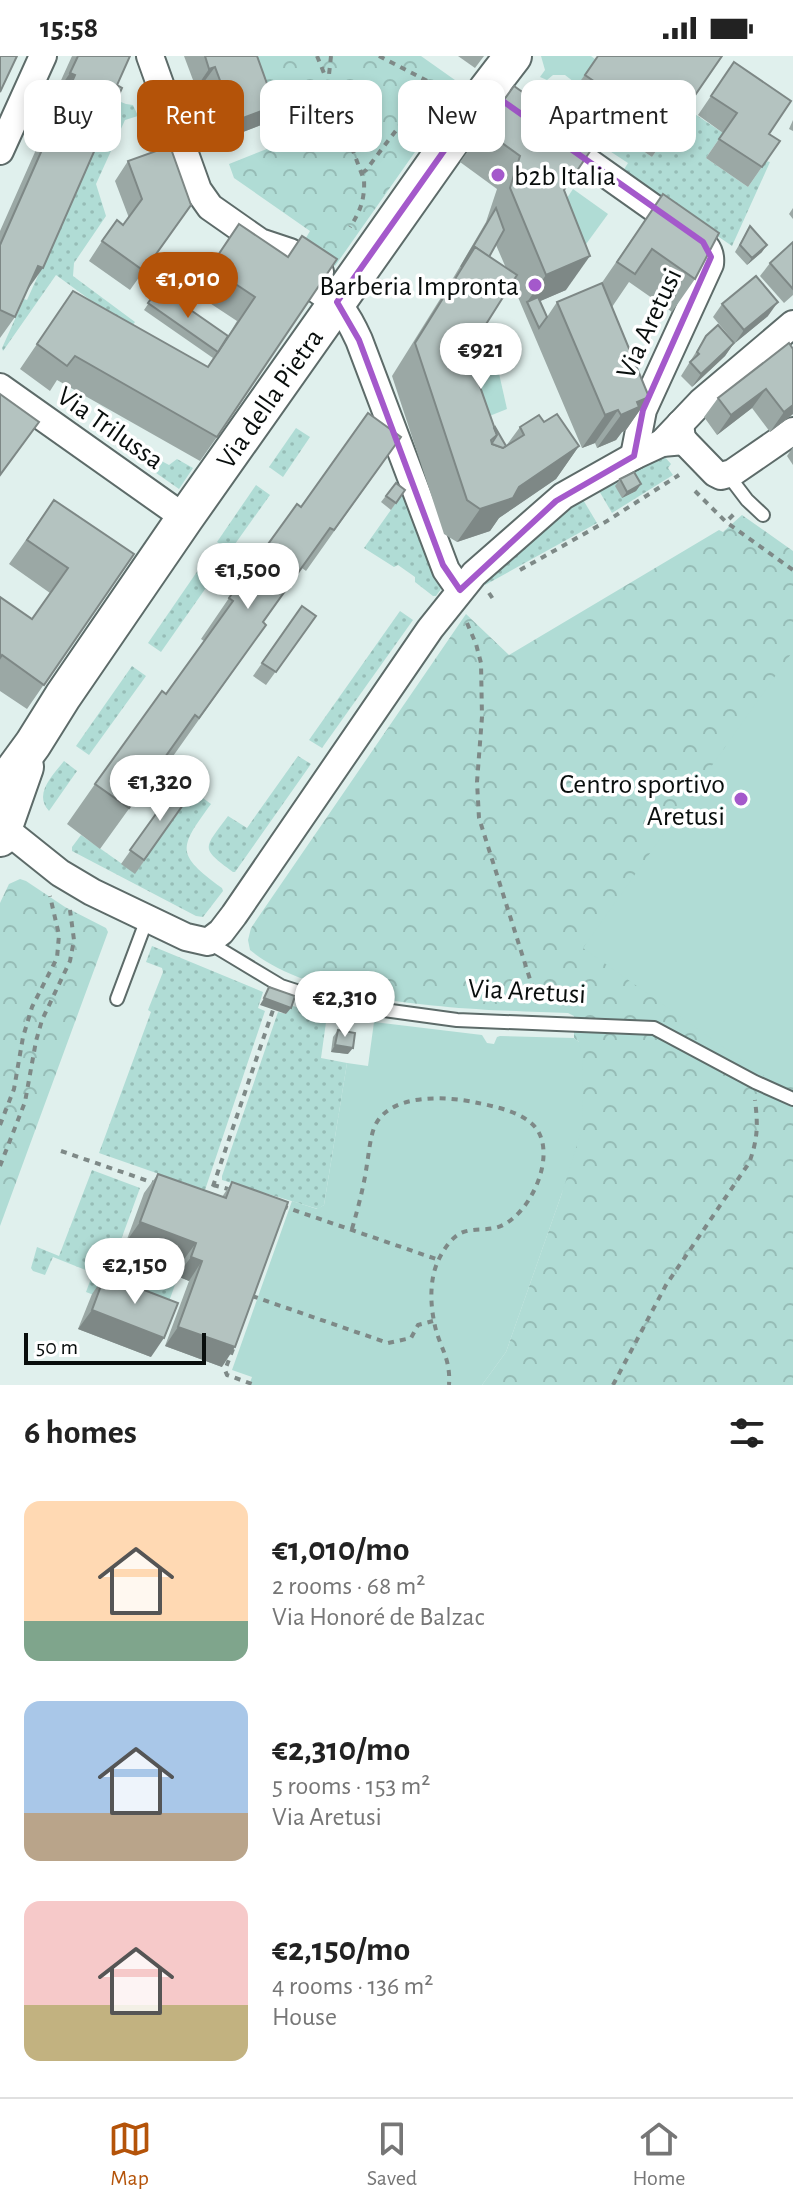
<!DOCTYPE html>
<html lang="en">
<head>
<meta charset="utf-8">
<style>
	body { margin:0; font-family:"Alegreya Sans",sans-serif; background:#f6f6f6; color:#222; height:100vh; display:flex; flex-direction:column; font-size:30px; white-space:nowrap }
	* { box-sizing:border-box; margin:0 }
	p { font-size:26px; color:#767676 }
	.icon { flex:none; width:44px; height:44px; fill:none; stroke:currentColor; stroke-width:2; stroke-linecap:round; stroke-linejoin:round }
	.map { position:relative; height:1329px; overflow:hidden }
	.sheet { display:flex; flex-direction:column; background:#fff; flex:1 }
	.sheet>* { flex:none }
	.guide { position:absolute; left:24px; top:24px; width:746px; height:72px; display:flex; gap:16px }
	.scale { position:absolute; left:24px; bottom:20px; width:182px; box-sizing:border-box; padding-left:8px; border:4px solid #090e0d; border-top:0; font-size:22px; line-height:28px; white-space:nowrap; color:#090e0d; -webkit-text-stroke:6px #fff; paint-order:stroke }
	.price { position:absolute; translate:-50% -68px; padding:0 18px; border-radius:28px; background:#fff; color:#222; font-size:26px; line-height:52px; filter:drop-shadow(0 2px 4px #0008) }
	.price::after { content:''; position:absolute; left:50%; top:48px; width:24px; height:18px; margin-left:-12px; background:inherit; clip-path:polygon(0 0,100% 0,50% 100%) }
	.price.active { background:#b45309; color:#fff }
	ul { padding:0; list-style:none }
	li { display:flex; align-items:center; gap:24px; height:200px; padding:0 24px }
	li span { display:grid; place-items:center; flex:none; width:224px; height:160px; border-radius:16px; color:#555 }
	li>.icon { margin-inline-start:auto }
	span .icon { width:96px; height:96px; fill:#fffc; stroke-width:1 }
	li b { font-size:34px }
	h2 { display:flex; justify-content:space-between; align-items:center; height:96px; padding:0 24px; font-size:34px }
	.pill { padding:0 28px; border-radius:16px; background:#fff; box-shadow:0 4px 12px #0003; font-size:28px; line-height:72px }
	.pill.active { background:#b45309; color:#fff }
	.status { display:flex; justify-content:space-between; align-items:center; height:56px; padding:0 40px; background:#fff; direction:ltr }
	.status svg { height:22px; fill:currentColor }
	.tabs { display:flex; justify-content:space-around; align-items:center; height:112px; border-top:2px solid #e0e0e0; background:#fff; font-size:22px; color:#767676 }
	.tabs a { display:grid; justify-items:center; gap:4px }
	.tabs .active { color:#b45309 }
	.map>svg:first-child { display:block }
	.grass { fill:url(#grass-dots) }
	.park { fill:url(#park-crowns) }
	.garden { fill:#b0dcd5 }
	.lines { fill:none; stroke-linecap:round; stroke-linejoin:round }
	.service-casing { stroke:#5d6b69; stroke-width:16 }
	.minor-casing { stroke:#5d6b69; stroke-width:30 }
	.secondary-casing { stroke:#5d6b69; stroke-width:40 }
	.path { stroke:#7e8987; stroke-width:4; stroke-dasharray:6 6; stroke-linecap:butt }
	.service { stroke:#fff; stroke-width:12 }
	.minor { stroke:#fff; stroke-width:26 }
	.secondary { stroke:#fff; stroke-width:36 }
	.wall { fill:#9ba8a5; fill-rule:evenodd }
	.shaded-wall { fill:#7e8886 }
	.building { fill:#b4c3c0; stroke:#7e8886; stroke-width:2 }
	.marked { fill:none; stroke:#a459cb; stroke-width:6; stroke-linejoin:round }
	.poi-dot { fill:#a459cb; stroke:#fff; stroke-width:3 }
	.labels { text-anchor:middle; stroke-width:7; stroke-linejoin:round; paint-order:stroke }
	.poi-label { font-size:28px; fill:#090e0d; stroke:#fff; text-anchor:end }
	.street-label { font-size:28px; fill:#090e0d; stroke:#fff }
</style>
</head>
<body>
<div class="status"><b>15:58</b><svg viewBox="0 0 49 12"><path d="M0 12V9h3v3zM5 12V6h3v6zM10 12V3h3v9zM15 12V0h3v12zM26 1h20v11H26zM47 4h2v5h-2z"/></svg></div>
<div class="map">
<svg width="793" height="1329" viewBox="0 0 793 1329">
	<defs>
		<pattern id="grass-dots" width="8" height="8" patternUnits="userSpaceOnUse" patternTransform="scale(2)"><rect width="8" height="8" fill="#b0dcd5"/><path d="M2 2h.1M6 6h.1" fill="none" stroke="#96bcb6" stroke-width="1.8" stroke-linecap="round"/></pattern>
		<pattern id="park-crowns" width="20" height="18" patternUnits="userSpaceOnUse" patternTransform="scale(2)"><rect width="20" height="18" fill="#b0dcd5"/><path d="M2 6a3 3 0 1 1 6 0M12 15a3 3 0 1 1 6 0" fill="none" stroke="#96bcb6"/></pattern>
	</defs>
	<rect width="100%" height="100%" fill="#e0f0ed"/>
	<!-- grass -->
	<g class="grass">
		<path d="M106,40L126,48L133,49L138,60L125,64L96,128L106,160L74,207L73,220L135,266L130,273L56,219L3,295L2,292L24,243L27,244L110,60Z"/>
		<path d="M686,52L723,77L706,102L748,131L766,105L770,106L732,190L623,115L628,107L605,92L616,77L652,101Z"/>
		<path d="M296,372L310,381L283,421L269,411Z"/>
		<path d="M113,379L169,409L177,403L193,412L179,433L109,384Z"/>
		<path d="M664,400L671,408L668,412L673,419L612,457L598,433Z"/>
		<path d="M400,421L443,530L436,540H433L415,526V521L398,509L394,511L364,492L400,441L391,433Z"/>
		<path d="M256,429L270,439L230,495L217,486Z"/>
		<path d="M582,442L597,467L485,529L483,526L571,448Z"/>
		<path d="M203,507L217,516L161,596L148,587Z"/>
		<path d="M400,555L413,564L322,692L309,684Z"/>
		<path d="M132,610L146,620L89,699L76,690Z"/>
		<path d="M298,700L311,708L235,816H233C199,791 204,793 228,760L247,772Z"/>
		<path d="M64,705L77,715L49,755C33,738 53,719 64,705Z"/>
		<path d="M196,737L211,748C178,793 176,798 222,832L223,835L203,861L196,860L72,795V791L81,779L135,817L191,739Z"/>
		<path d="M152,890L263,936L258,952L265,955L205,1134L99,1097L151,956L148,954L163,916L162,912L146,906Z"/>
		<path d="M289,949L327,959L321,1002L347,1007L324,1149L318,1153L222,1124V1120L278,956L286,958Z"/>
		<path d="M92,1114L140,1132L118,1192L119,1195L140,1203L143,1200L170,1209L166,1222L176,1226L167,1251L99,1241L86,1236L93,1217L53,1201L45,1219L33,1215L31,1212L37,1191L59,1200Z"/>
	</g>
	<!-- park -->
	<g class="park">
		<path d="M251,0H421L462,29L335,210L303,187L310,175L234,122L229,108L282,87Z"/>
		<path d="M742,459L793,495V1329H482L506,1296L562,1137L579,986L574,982V960L568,957C480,954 319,951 250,894L248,884L251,872L466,558L509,599L719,474L723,476Z"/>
		<path d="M20,823L26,825L65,851L106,872L108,876L0,1170V847L9,828Z"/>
	</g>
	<!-- garden -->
	<g class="garden">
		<path d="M541,0H591L596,4L578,29L565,19H553L547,24L540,21L545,14Z"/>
		<path d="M573,133L608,158L573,206L555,160Z"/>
		<path d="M489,273L507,353L472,367L460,321Z"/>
		<path d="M793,595V1031L777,1029L583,892Z"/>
		<path d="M374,966L482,979L487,987L494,988L497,981L500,980L574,982L579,986L583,1006L582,1073L562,1137L506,1296L482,1329H249L252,1321L232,1314L292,1145L317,1153L324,1149L347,1007L368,1010Z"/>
	</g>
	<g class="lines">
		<defs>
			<g id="service">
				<path d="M728,419L747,444L763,459"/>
				<path d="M208,886L281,930L318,942L347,949L457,964L654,972L755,1026L793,1043"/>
				<path d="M117,943L147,863"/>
			</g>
			<g id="minor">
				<path d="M150,0L198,134L210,151L260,186L290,196L320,216"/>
				<path d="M487,34L689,177C701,185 712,192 710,208L643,354L634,400"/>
				<path d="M0,95L43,0"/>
				<path d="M316,233C342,250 346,256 359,284L446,514L460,534"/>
				<path d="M0,331L185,462"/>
				<path d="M680,368L682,383L715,417L721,420L732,417L793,375"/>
				<path d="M662,387L701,346L793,268"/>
				<path d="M0,769L60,817L92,836L186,881L208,886L221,876L234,859L430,573L474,518L563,440L634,400L662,387L684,385"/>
			</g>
			<g id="secondary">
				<path d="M0,733L33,688L63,640L185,462L487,34L513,0"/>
				<path d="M0,782L25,711"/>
			</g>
		</defs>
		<!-- service casing -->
		<use href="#service" class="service-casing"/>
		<!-- minor casing -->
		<use href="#minor" class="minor-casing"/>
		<!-- secondary casing -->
		<use href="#secondary" class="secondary-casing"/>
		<!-- path -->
		<g class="path">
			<path d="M317,0L326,22"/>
			<path d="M331,0L328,28L364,124C365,143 360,156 350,171"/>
			<path d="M379,0L435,29L443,31L453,29"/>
			<path d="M362,117L366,114L410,56L427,25"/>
			<path d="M695,435L726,466L793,514"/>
			<path d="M729,463L737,455"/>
			<path d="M520,514L607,465L679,419"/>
			<path d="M489,537L495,546"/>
			<path d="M467,567L476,588L481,607L482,661L477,726L479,762L534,936L537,950"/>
			<path d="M0,1069L14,1033L23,981L32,951L57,902L59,879L50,840"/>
			<path d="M61,1095L154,1127"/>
			<path d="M0,1110L25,1046L36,985L42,964L70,905L74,884L70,854"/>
			<path d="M213,1129L232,1134"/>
			<path d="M209,1142L273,954"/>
			<path d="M282,1150L439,1204"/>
			<path d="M352,1173C358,1152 364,1130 367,1108C369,1096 370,1083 374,1072C388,1036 448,1040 478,1047C497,1051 527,1057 538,1075C555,1104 530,1156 503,1169C490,1176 474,1171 461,1177C451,1182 443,1194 438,1205C430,1222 430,1246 434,1265C438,1290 451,1300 449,1329"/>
			<path d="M252,1240L388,1287L411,1282L418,1269L433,1265"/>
			<path d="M233,1293L225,1314L227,1319L255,1329"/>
			<path d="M613,1329L666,1229L749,1107C758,1083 758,1069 755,1044"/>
		</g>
		<!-- service -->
		<use href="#service" class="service"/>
		<!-- minor -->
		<use href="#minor" class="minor"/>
		<!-- secondary -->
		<use href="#secondary" class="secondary"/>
	</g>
	<!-- wall -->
	<g class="wall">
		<path d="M72,0H130L15,261L0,282V175L58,44L53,42Z"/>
		<path d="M184,0H257L261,69L222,84L201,30L196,32Z"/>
		<path d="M458,0H484L475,12Z"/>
		<path d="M598,0H722L652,101L567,44Z"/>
		<path d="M734,6L769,78L780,85L748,131L706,102L723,77L698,59Z"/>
		<path d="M514,30L564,134L566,234L540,245L547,261L557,246L601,228L663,138L695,223L672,256L629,226L612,251L649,341L626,374L622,376L616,384L597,392L595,387L582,392L512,227L471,292V305L494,372L506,390L520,371L544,366L579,390L556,423L499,462L490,475L457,486L444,478L392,320L452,224L486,166L497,133L460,106ZM496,189L506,212L489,201Z"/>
		<path d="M793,64V75L789,73Z"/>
		<path d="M128,105L191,149L130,234L89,205L102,185L123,169L129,162L115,125Z"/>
		<path d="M793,152V163L789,158Z"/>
		<path d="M239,168L288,201L217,381L200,405L57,324L50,335L20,313L73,235L207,311L213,302L144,254L159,232L228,280L237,265L193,236Z"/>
		<path d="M750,170L762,196L747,209L735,196Z"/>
		<path d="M793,186V239L784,247L760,220L770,207Z"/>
		<path d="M722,248L768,260L735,287L713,261Z"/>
		<path d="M706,280L734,287L725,300L692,331L681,320Z"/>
		<path d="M789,287L793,358L770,376L752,352L717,379L704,361L718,342Z"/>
		<path d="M401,381L306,515L302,512L263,566L266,569L171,703L167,700L100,793L67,768L95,728L166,638L204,585L201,583L229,542L301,451Z"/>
		<path d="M793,391V409L787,400Z"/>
		<path d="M620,423L641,428L636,435L622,442L615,430Z"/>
		<path d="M396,427L405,434L391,454L381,446Z"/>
		<path d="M54,444L134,498L27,653L0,635V541L32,563L50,537L9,508Z"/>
		<path d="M302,550L316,560L266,629L253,620Z"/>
		<path d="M176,730L190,739L135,818L121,808Z"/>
		<path d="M338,974L348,998L331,996L333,981Z"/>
		<path d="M158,1118L222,1141L232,1126L222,1311L165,1290L189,1225L177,1220L182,1206L126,1186L144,1137Z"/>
		<path d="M105,1219L151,1301L78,1273L92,1238Z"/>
	</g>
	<!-- shaded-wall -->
	<g class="shaded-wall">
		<path d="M215,11L201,30L196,32L209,13Z"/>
		<path d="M70,17L75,19L58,44L53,42Z"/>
		<path d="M275,50L261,69L222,84L235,65Z"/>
		<path d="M767,189L762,196L747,209L752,202Z"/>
		<path d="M590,200L566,234L529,250L527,246L546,219Z"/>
		<path d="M38,210L43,212L26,236Z"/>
		<path d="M778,246L768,260L735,287L744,274Z"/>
		<path d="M734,287L725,300L692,331L701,318Z"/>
		<path d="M766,333L752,352L717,379L731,359Z"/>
		<path d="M649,341L626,374L622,376L616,384L597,392L621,359L637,346Z"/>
		<path d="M793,349V358L770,376L784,356Z"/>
		<path d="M618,354L595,387L582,392L605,359Z"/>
		<path d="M579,390L556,423L499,462L490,475L457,486L480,453L519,431Z"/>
		<path d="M641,428L636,435L622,442L627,436Z"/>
		<path d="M264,942L291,952L286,958L260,949Z"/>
		<path d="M335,989L353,992L348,998L331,996Z"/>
		<path d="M140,1166L196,1187L182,1206L126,1186Z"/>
		<path d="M191,1201L202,1205L189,1225L177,1220Z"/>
		<path d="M92,1254L164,1282L151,1301L78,1273Z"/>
		<path d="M178,1271L235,1291L222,1311L165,1290Z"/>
	</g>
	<!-- building -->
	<g class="building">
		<path d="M0,0H17L0,36Z"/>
		<path d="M78,0H130L117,29L122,32L43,212L38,210L15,261L0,254V189L75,19L70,17Z"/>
		<path d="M205,0H257L275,50L235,65L215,11L209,13Z"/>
		<path d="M598,0H722L669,77L585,19Z"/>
		<path d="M734,6L791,45L769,78L780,85L762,111L719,83L737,57L711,40Z"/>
		<path d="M514,30L595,88L564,134L590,200L546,219L510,132L520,100L483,73Z"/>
		<path d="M170,90L191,149L144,215L102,185L117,164L123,169L142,143L128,105Z"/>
		<path d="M663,138L719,177L695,223L652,193L635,218L617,206Z"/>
		<path d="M496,152L504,174L489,201L475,191L461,211Z"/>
		<path d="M239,168L288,201L302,180L337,203L217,381L75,300L67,310L37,288L73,235L208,311L255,241L210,211Z"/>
		<path d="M750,170L767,189L752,202L740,189Z"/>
		<path d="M793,186V233L770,207Z"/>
		<path d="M475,191L517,219L471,292V305L497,379L491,384L492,388L503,392L524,379L520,371L539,359L544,366L557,358L579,390L519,431L513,442L480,453L467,444L415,287Z"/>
		<path d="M756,220L778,246L744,274L722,248Z"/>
		<path d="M602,227L649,341L637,346L639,351L621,359L618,354L605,359L557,246Z"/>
		<path d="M159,232L228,280L218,296L148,247Z"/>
		<path d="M538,241L547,261L539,272L527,246Z"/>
		<path d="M718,269L734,287L701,318L690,306L699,298L697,296L706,280Z"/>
		<path d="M789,287L793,293V349L784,356L766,333L731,359L718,342Z"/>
		<path d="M0,338L39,366L0,419Z"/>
		<path d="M368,357L401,381L334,474L330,472L263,566L266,569L199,662L195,659L129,752L95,728L162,635L166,638L233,545L229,542L297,448L301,451Z"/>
		<path d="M495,371L506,390L503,392L492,388V387L497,379L494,372Z"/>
		<path d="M634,416L641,428L627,436L620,423Z"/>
		<path d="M396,427L405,434L396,447L386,440Z"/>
		<path d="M54,444L134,498L44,629L2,599L0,602V541L32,563L68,512L27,484Z"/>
		<path d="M302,550L316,560L276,616L262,607Z"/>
		<path d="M176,730L190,739L144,804L130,794Z"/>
		<path d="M269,931L295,940L291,952L264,942Z"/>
		<path d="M338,974L355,977L353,992L335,989Z"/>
		<path d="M158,1118L226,1142L232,1126L288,1146L235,1291L178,1271L202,1205L191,1201L196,1187L140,1166Z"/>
		<path d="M105,1219L178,1247L164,1282L92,1254Z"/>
	</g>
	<!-- marked area -->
	<path class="marked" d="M487,34L703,186L711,201L643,354L634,400L556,445L460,534L443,509L359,284L337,246Z"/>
	<!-- markers -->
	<g class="poi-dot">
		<circle cx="498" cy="119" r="8"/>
		<circle cx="535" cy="229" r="8"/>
		<circle cx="741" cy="743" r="8"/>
	</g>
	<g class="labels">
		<!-- poi labels -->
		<g class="poi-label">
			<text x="514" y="129" text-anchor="start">b2b Italia</text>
			<text x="519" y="239">Barberia Impronta</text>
			<text x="725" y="737">Centro sportivo<tspan x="725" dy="32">Aretusi</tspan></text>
		</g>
		<!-- street labels -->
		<g class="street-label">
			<text transform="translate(648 267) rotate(-65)" y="10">Via Aretusi</text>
			<text transform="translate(269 342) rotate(-55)" y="10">Via della Pietra</text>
			<text transform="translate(111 371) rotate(35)" y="10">Via Trilussa</text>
			<text transform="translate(527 934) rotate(3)" y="10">Via Aretusi</text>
		</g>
	</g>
</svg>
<div class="scale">50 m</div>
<b class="price active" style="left:188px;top:264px">€1,010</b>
<b class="price" style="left:481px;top:335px">€921</b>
<b class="price" style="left:248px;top:555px">€1,500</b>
<b class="price" style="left:160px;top:767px">€1,320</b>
<b class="price" style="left:345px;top:983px">€2,310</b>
<b class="price" style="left:135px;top:1250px">€2,150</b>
<div class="guide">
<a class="pill">Buy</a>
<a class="pill active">Rent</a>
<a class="pill">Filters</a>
<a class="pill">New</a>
<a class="pill">Apartment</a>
</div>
</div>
<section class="sheet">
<h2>6 homes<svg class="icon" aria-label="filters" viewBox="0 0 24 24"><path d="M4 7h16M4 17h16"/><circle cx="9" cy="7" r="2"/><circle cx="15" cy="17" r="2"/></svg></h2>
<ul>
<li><span style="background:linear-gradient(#ffd9b3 75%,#7fa58c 0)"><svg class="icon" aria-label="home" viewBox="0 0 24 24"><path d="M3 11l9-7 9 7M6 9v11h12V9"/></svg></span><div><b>€1,010/mo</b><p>2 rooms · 68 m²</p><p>Via Honoré de Balzac</p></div></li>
<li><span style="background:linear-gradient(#a9c7e8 70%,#b9a48a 0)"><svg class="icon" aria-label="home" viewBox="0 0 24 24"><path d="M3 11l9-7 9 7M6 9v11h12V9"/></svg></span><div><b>€2,310/mo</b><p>5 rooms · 153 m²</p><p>Via Aretusi</p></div></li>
<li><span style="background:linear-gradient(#f6c9c9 65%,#c2b280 0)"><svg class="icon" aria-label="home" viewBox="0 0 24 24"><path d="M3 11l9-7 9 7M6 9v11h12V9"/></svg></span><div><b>€2,150/mo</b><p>4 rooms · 136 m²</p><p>House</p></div></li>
</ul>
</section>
<nav class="tabs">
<a class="active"><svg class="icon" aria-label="map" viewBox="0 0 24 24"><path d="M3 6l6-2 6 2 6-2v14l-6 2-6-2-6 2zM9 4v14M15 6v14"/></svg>Map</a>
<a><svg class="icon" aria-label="saved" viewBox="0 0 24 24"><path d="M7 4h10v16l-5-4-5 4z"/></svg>Saved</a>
<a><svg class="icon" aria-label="home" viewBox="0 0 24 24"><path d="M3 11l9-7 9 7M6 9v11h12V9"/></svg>Home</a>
</nav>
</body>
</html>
